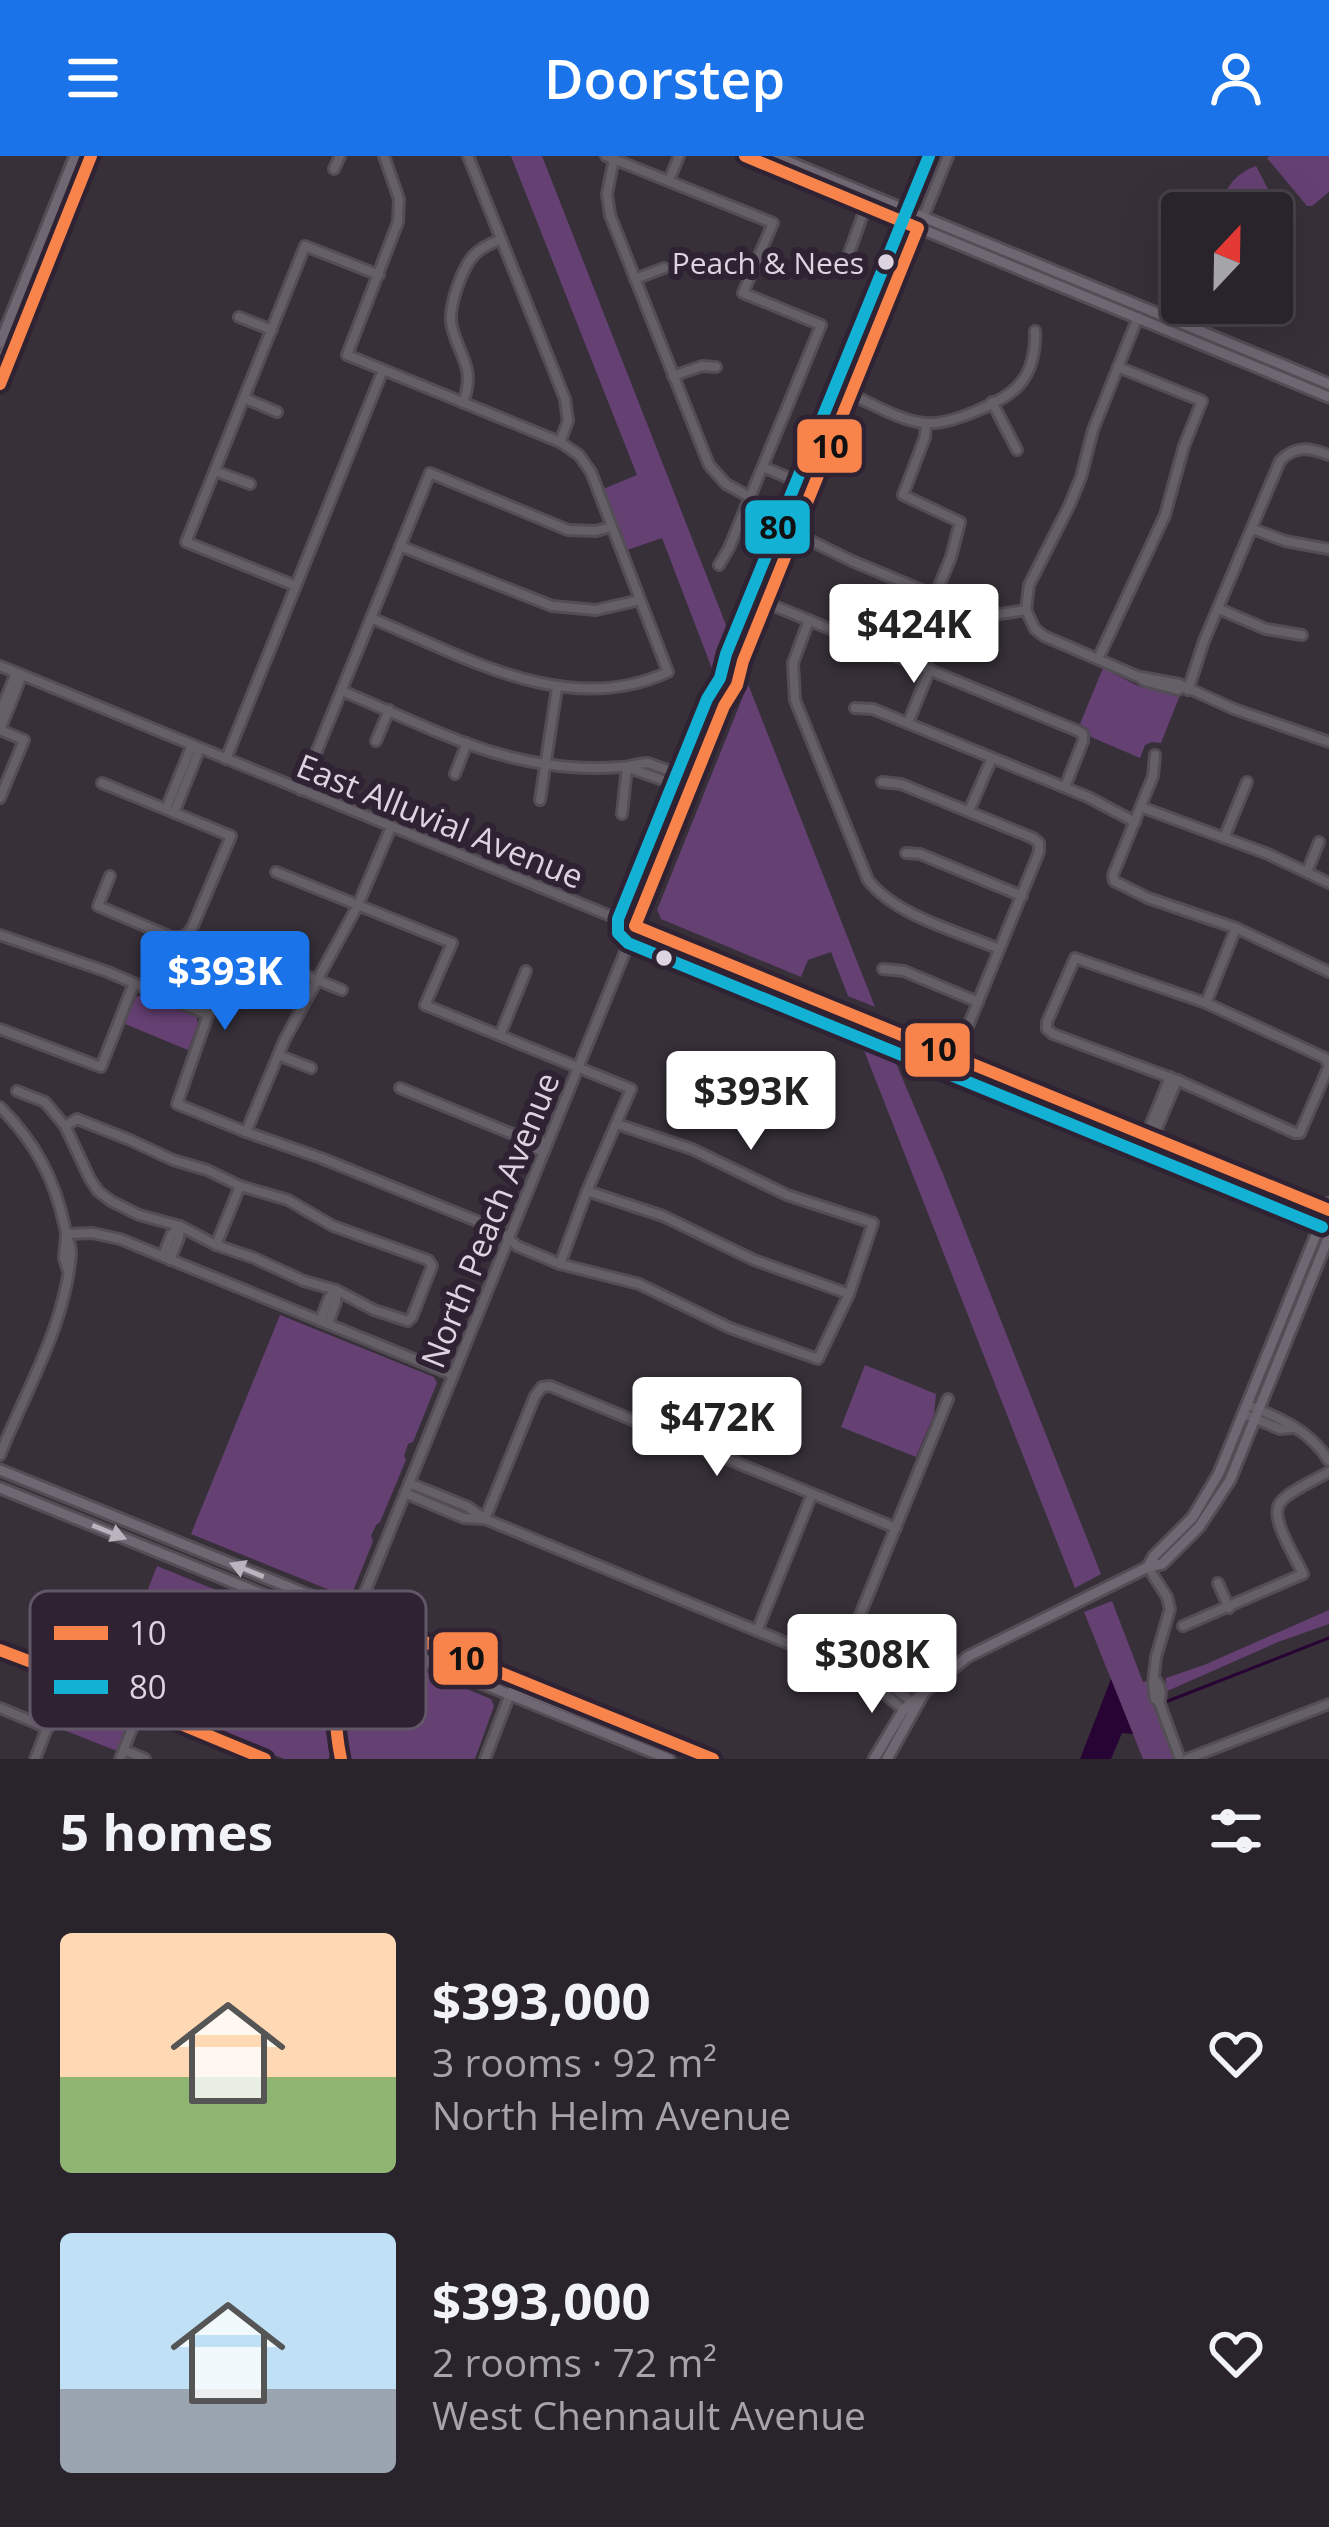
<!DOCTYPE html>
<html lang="en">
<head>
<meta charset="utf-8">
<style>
	body { margin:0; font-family:"Open Sans",sans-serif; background:#312c33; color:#f1f3f6; height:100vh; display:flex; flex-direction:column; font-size:45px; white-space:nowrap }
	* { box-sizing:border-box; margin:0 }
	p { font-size:39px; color:#a5a4a9 }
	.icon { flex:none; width:66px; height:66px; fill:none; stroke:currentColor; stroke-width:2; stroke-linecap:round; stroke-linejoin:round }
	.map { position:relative; height:1603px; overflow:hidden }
	.side { display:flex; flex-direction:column; background:#29242b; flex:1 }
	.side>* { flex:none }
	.needle { width:78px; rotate:22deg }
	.fabs { position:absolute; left:1161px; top:36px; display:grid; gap:24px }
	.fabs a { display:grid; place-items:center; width:132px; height:132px; border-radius:12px; background:#29242b; box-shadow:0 12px 48px #0002,0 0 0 3px #454147; font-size:60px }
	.price { position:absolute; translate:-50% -102px; padding:0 27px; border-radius:12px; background:#fff; color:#222; font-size:39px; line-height:78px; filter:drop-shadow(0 3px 6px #0008) }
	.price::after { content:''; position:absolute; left:50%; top:72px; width:36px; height:27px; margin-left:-18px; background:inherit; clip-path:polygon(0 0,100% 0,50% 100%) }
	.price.on { background:#1a73e8; color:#fff }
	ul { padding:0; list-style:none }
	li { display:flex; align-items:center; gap:36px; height:300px; padding:0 60px }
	li span { display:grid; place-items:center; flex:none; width:336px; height:240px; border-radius:12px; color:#555 }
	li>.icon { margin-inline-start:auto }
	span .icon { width:144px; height:144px; fill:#fffc; stroke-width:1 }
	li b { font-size:51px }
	h2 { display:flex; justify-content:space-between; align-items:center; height:144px; padding:0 60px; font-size:51px }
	header { display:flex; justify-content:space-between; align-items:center; height:156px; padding:0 60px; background:#1a73e8; color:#fff; font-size:54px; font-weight:600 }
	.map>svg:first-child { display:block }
	.green { fill:#654073 }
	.water { fill:#280435 }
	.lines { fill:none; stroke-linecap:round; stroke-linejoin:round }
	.stream { stroke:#280435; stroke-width:3 }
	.minor-casing { stroke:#544d56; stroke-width:14 }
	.major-casing { stroke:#544d56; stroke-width:15 }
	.minor { stroke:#656068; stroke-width:8 }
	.major { stroke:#6f6772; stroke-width:9 }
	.bus-1-casing { stroke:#2e2233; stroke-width:21 }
	.bus-2-casing { stroke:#2e2233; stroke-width:21 }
	.bus-1 { stroke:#f8844c; stroke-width:12 }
	.bus-2 { stroke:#13b2d5; stroke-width:12 }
	.oneway { fill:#bbb3be }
	.bus-dot { fill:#dcd4df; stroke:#2e2233; stroke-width:4.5 }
	.labels { text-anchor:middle; stroke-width:12; stroke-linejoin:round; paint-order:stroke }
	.bus-label { font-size:30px; fill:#dcd4df; stroke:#2e2233; text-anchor:end }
	.street-label { font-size:33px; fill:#dcd4df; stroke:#2e2233 }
	.key { fill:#2e2233; stroke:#625767; stroke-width:3 }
	.key-label { font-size:33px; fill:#dcd4df }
	.line-badge { stroke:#2e2233; stroke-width:4.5 }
	.pale-badge-label { font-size:33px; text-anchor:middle; font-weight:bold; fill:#111 }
</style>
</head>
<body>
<header><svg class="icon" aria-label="menu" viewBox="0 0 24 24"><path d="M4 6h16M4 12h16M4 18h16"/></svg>Doorstep<svg class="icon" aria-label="person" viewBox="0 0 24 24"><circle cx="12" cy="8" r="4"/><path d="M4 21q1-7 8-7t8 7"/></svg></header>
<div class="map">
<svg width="1329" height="1603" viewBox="0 0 1329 1603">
	<rect width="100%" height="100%" fill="#373039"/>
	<!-- green -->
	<g class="green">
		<path d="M511,0H542L735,492L719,531L662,382L627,394L603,333L637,319Z"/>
		<path d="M1270,0H1329V36L1312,50H1307L1267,2Z"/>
		<path d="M1256,10L1284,64L1282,69L1272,74V57H1219C1223,34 1234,18 1256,10Z"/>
		<path d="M1288,95L1292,99L1294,161L1272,159L1248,147H1272V96Z"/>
		<path d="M1103,512L1140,531L1180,539L1161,587L1152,586L1145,589L1140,602L1091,581L1088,573L1080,568Z"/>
		<path d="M748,528L875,851L848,840L831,796L808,804L801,821L661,763L657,754Z"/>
		<path d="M142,839L196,860L198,867L188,894L125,868L136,841Z"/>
		<path d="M856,874L887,886L943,1018L1101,1418L1075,1432Z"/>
		<path d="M280,1159L434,1221L437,1227L413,1286L408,1288L404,1300L406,1304L380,1366L376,1369L371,1380L373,1385L351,1440L347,1441L191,1378Z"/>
		<path d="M865,1209L936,1238L934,1258L916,1301L841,1271Z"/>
		<path d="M157,1410L332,1481C333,1501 325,1519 324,1539C322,1558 326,1578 331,1597L328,1603H284L110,1531Z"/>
		<path d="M1112,1445L1143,1526L1147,1525L1160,1568L1175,1603H1143L1084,1456Z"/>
		<path d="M1329,1454V1468L1278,1486L1165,1536L1166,1522L1204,1509Z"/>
		<path d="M363,1490L491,1543L494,1550L475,1603H348C337,1570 332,1513 363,1490Z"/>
		<path d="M78,1537L127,1555L130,1562L117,1595L56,1571L68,1542Z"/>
	</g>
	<!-- water -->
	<path class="water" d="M1111,1523L1133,1578L1122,1577L1111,1603H1080Z"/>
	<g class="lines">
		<!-- stream -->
		<path class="stream" d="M1168,1545L1329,1482"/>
		<defs>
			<g id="minor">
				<path d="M384,0L399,43L398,66L347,199L560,286"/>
				<path d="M606,0L773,67L743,137L821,169L729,392L719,409"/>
				<path d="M614,3L607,38L610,59L709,309L726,328L750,341"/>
				<path d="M334,13L340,0"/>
				<path d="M669,25L679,0"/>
				<path d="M844,111L866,50"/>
				<path d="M635,123L664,112"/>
				<path d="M239,161L272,174"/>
				<path d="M673,220L702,210L716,211"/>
				<path d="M852,239C875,249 899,264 924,267C948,270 1003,247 1019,229C1032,215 1036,193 1035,175"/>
				<path d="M244,242L277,256"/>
				<path d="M992,246L1017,294"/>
				<path d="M463,247C476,211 460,203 452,171C447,153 462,111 475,98C482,91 492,87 501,83"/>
				<path d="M926,267L925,281L903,339L960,366L951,401L935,440"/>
				<path d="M763,311L813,332"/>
				<path d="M215,315L250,328"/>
				<path d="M1253,373L1285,385L1329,393"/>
				<path d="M795,377L852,405L972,455L994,459L1026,454L1035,473L1044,480L1139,521L1144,525L1178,534L1182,532"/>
				<path d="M400,390L552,450L596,454L640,444"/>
				<path d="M296,430L186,386L305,90L379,119"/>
				<path d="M767,447L1078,575L1083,578V585L1065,631"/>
				<path d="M1219,453L1266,473L1302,479"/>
				<path d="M1026,454L1029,429L1070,348L1081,321L1093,274L1138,161"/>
				<path d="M371,462C464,500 567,563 668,516L591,316L579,299L560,286L568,265L565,243L468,0"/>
				<path d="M809,464L793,507L795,544L868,724C896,760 957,775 999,793"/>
				<path d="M1098,503L1165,359L1184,290L1202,245L1118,211"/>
				<path d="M0,510L1329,1054"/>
				<path d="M1141,521L1179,528L1234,553L1329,586"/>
				<path d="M1188,534L1204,485L1280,305C1295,289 1310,292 1329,299"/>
				<path d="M342,535C408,562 474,598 545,608C570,612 595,613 620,611C630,611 638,607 648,607L695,624"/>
				<path d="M726,548C736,536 741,522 742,507"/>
				<path d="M855,552L873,553L1088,641L1135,666"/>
				<path d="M0,557L16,517"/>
				<path d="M908,567L930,513"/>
				<path d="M0,574L24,584L0,642"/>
				<path d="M0,574L22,519"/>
				<path d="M376,585L389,554"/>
				<path d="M1155,599L1153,620L1113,719L1114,725L1148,742L1236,772L1329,816"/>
				<path d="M226,603L383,214"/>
				<path d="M629,612L691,634"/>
				<path d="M455,618L467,587"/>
				<path d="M882,626L901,628L1033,682L1039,687V696L955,902"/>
				<path d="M102,627L231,680L193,770C187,780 182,782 171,781L98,750L110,720"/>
				<path d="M301,634L430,317L568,374L596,375L611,371"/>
				<path d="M540,644L557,532"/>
				<path d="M1141,651L1268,698L1329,727"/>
				<path d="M166,653L192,589"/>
				<path d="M969,655L992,602"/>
				<path d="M174,657L200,592"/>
				<path d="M622,658L627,611"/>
				<path d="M1224,682L1247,626"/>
				<path d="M906,697L920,698L1022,740"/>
				<path d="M276,716L452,787L425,849L631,933L587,1035L560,1108"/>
				<path d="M1307,716L1319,686"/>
				<path d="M0,779L108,816L208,859"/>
				<path d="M1075,802L1206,847L1325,902L1329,910L1300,977H1295L1177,924L1053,878L1047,873V866Z"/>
				<path d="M883,813L904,815L978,846"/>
				<path d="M342,834L238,792L208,859L177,948L246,976L321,1002L499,1074L517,1090L560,1108L639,1128L730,1172L818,1203L849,1138L873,1067L787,1039L692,993L617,968"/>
				<path d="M1206,847L1236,772"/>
				<path d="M0,873L101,911L134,827"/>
				<path d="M500,879L526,815"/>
				<path d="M278,899L311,912"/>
				<path d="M400,932L515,979L522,978L547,988"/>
				<path d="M17,935L45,946L65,970L77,963L130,984L173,1004L207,1014L240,1030L288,1044L333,1070L428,1104L432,1110L412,1161L408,1165L374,1154L336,1134L304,1125L254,1102L216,1089L180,1070L139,1059L111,1045L98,1035L90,1023L65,970"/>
				<path d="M0,951C35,986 55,1023 65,1072C67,1081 71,1088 71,1098C65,1170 26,1234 0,1299"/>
				<path d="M246,976L285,883L358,749L391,671"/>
				<path d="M515,979L519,985L544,996"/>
				<path d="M1146,980L1170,921"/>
				<path d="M1153,982L1177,924"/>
				<path d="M587,1035L663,1060L754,1104L849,1138"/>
				<path d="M66,1078L92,1077L120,1083L453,1219"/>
				<path d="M66,1080L64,1102L67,1112"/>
				<path d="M216,1089L240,1030"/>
				<path d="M163,1100L171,1079L180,1070L179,1082L170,1104"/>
				<path d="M320,1165L329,1142L336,1134V1146L328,1168"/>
				<path d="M1248,1249C1280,1262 1311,1275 1329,1305"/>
				<path d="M1244,1258L1280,1273L1292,1272"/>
				<path d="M409,1327L468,1351L485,1363L860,1517L871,1516L880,1521L916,1549"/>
				<path d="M405,1337L464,1362L483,1363"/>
				<path d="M485,1363L535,1240L542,1231L550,1230L896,1372"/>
				<path d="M1148,1411L1167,1441L1170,1453L1156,1501L1153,1528L1155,1543L1159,1546L1180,1603"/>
				<path d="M1218,1427L1229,1452"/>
				<path d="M1183,1470L1303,1418C1296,1402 1269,1362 1280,1347C1287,1336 1317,1323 1329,1316"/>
				<path d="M757,1475L812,1338"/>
				<path d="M0,1494L34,1507L54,1522"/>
				<path d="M34,1507L73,1510L79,1519L99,1534"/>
				<path d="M840,1508L948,1243"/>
				<path d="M861,1518L904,1554"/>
				<path d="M1155,1524C1161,1529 1162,1540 1159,1546"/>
				<path d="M75,1531L101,1535L265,1603"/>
				<path d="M54,1549L56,1528"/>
				<path d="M0,1552L48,1572"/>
				<path d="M124,1594L145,1603"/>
				<path d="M35,1603L53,1557L68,1534"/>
				<path d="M120,1603L140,1552"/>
				<path d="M341,1603C328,1557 334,1518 350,1473L695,624L724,550C726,531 734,519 743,504C753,486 759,465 767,447L948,0"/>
				<path d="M485,1603L510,1538"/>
				<path d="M1187,1603L1329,1548"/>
			</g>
			<g id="major">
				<path d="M745,0L1329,241"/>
				<path d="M775,0L1329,228"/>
				<path d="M0,187L75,0"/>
				<path d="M0,209L7,190L2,182"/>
				<path d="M0,228L91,0"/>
				<path d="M0,1314L713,1603"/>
				<path d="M0,1332L669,1603"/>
				<path d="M1149,1409L1154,1400L1193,1361L1219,1317L1329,1047"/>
				<path d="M510,1538L514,1533H520L614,1569"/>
				<path d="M874,1603L904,1553L967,1501L1148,1411L1162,1408L1199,1371L1230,1324L1329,1080"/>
				<path d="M887,1603L923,1538"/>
			</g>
		</defs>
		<!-- minor casing -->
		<use href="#minor" class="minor-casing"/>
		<!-- major casing -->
		<use href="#major" class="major-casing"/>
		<!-- minor -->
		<use href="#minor" class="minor"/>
		<!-- major -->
		<use href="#major" class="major"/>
		<defs>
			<g id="bus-1">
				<path d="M745,0L918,72L743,505L737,529L724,550L635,770L1329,1054"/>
				<path d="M0,228L91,0"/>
				<path d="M0,1494L34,1507L73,1510L79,1519L101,1535L265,1603"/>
				<path d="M341,1603C330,1552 337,1507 356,1458L713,1603"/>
			</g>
			<path id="bus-2" d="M929,0L726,498L720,522L707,543L618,763V777L628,787L1322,1071"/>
		</defs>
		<!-- bus-1 casing -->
		<use href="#bus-1" class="bus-1-casing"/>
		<!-- bus-2 casing -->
		<use href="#bus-2" class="bus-2-casing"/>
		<!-- bus-1 -->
		<use href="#bus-1" class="bus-1"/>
		<!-- bus-2 -->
		<use href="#bus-2" class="bus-2"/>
	</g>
	<!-- one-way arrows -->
	<defs><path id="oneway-solid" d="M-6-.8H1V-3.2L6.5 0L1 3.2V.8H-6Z" transform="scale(3)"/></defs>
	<g class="oneway">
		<use href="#oneway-solid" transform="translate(109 1376) rotate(22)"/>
		<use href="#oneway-solid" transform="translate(247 1414) rotate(-158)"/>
	</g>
	<!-- markers -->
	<g class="bus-dot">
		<circle cx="886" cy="106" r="10"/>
		<circle cx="664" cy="802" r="10"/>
	</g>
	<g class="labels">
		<!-- bus labels -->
		<g class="bus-label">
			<text x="864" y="118">Peach &amp; Nees</text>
		</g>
		<!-- street labels -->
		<g class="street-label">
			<text transform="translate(440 665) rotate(22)" y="12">East Alluvial Avenue</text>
			<text transform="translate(490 1064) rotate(-68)" y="12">North Peach Avenue</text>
		</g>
	</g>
	<!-- legend -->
	<rect x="30" y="1435" width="396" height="138" rx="18" class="key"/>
	<rect x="54" y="1470" width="54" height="14" fill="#f8844c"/>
	<rect x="54" y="1524" width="54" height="14" fill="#13b2d5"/>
	<g class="key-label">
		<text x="129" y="1489">10</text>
		<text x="129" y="1543">80</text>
	</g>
	<g class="line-badge">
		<rect x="795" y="261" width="69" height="58" rx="12" fill="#f8844c"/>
		<rect x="743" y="342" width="69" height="58" rx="12" fill="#13b2d5"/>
		<rect x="903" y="865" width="69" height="58" rx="12" fill="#f8844c"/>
		<rect x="431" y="1474" width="69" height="57" rx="12" fill="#f8844c"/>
	</g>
	<g class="pale-badge-label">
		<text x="830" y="302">10</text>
		<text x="778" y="383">80</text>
		<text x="938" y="905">10</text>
		<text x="466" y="1514">10</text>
	</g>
</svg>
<div class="fabs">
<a><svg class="needle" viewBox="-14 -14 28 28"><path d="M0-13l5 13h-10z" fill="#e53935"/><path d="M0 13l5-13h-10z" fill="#a5a4a9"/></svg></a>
</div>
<b class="price" style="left:914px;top:530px">$424K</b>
<b class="price on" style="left:225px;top:877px">$393K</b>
<b class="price" style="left:751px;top:997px">$393K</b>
<b class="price" style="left:717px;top:1323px">$472K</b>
<b class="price" style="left:872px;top:1560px">$308K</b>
</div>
<section class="side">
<h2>5 homes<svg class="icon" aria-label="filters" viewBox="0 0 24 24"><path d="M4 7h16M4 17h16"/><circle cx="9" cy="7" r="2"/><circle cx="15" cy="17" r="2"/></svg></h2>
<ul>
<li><span style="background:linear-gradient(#ffd9b3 60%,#8fb573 0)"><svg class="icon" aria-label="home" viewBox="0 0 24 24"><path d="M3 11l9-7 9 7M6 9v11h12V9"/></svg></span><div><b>$393,000</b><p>3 rooms · 92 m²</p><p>North Helm Avenue</p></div><svg class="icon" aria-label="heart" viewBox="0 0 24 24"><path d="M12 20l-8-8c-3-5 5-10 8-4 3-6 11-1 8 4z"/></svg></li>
<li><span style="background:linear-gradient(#bfe0f5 65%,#9aa5b1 0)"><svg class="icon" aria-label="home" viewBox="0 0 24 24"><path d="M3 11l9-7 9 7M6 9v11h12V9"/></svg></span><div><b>$393,000</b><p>2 rooms · 72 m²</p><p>West Chennault Avenue</p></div><svg class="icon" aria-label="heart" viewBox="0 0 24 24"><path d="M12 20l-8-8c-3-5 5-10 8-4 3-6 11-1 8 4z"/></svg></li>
</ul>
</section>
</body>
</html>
